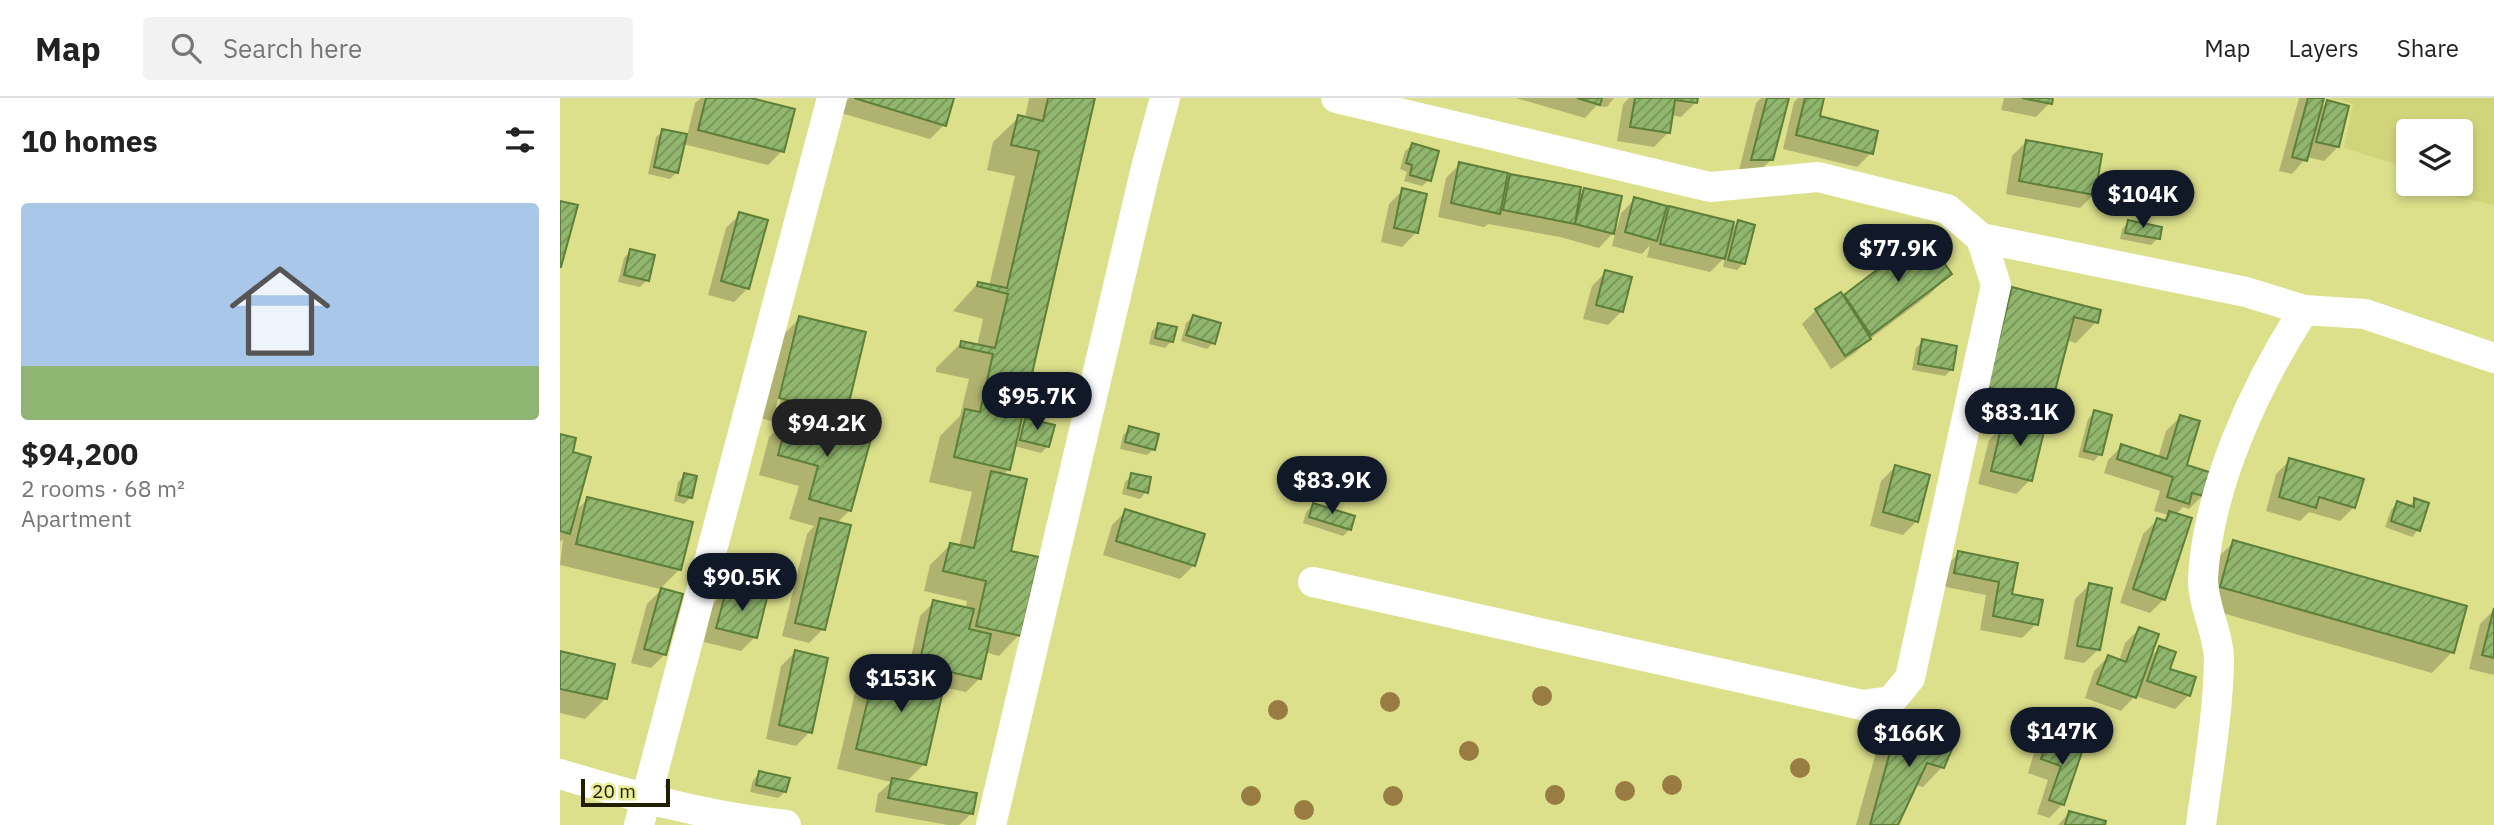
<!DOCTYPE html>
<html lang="en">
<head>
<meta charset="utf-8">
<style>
	body { margin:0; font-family:"IBM Plex Sans",sans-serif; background:#f2f2f2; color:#222; height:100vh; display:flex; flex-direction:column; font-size:26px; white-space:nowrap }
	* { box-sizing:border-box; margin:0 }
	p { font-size:23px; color:#767676 }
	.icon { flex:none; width:38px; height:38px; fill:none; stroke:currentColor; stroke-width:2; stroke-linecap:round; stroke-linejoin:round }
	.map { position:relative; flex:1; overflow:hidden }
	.sheet { display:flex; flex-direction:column; background:#fff; width:560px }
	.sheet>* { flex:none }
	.controls { position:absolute; left:1836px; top:21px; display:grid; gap:14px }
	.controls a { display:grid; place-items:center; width:77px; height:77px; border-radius:7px; background:#fff; box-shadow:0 4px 10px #0003; font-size:35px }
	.scale { position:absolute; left:21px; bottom:18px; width:89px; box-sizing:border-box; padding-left:7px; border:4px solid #1f1f00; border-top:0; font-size:19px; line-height:24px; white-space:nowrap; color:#1f1f00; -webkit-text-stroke:5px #e9ed98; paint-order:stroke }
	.price { position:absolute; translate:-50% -60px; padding:0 16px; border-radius:24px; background:#111827; color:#fff; font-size:23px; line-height:46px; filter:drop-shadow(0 2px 4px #0008) }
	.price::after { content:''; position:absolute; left:50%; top:42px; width:21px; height:16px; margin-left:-10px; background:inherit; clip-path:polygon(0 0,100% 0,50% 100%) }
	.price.current { background:#222; color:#fff }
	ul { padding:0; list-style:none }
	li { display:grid; align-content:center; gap:14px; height:371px; padding:0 21px }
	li+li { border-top:2px solid #e0e0e0 }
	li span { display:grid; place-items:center; height:217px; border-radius:7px; color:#555 }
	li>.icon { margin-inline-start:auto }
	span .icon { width:126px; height:126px; fill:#fffc; stroke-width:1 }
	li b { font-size:30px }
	h2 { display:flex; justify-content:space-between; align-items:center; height:84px; padding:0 21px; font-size:30px }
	header { display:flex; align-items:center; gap:42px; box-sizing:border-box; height:98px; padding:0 35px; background:#fff; border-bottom:2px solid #e0e0e0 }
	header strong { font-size:33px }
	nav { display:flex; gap:38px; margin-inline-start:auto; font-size:24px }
	.search { width:490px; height:63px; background:#f2f2f2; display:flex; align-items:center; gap:18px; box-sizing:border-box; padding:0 24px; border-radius:7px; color:#767676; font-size:26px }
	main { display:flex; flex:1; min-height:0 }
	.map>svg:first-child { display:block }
	.built { fill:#d1d57a }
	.shadow { fill:#0003; fill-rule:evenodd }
	.building { fill:url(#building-hatch); stroke:#5d7f38; stroke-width:2 }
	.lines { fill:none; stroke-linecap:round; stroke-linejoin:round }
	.minor { stroke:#fff; stroke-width:30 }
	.tree { fill:#987c41 }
</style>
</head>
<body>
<header>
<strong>Map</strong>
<div class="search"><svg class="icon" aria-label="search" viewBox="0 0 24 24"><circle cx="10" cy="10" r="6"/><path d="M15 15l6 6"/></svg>Search here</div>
<nav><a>Map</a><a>Layers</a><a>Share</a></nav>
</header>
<main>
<section class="sheet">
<h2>10 homes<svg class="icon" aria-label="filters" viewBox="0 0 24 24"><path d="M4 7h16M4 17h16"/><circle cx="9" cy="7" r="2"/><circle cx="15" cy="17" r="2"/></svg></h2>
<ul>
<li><span style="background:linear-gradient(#a9c7e8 75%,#8fb573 0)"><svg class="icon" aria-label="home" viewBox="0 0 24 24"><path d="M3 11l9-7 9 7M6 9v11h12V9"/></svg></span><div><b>$94,200</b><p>2 rooms · 68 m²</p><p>Apartment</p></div></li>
</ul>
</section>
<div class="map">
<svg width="1934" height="727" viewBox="0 0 1934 727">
	<defs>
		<pattern id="building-hatch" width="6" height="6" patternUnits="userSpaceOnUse" patternTransform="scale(1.75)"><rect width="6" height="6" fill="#91b66d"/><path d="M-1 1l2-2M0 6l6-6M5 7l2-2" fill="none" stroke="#769357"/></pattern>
	</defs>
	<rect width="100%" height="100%" fill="#dce08b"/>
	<!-- built -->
	<path class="built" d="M1769,0H1934V107L1892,98V86H1900V33H1848V70L1784,50L1793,6Z"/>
	<!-- shadow -->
	<g class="shadow">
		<path d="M141,0H184L222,53L208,67L123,46L117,74L110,81L88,76L96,39L103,33L127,38L135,5Z"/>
		<path d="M289,0H392L384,27L370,41L281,15L284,6Z"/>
		<path d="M469,0H533L458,330L466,322L488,348L481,355L454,348L448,372L443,377L449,455L459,537L439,558L425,554L420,580L406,594L382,589L364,666L346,684L412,715L399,727H388L315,714L318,696L331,684L277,671L297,586L317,566L348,573L360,518L374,504L405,511L407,503L364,493L370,467L390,447L399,449L412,394L369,384L380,338L400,318L409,281L376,274V270L402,244L417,248L423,221L393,213L418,185L429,188L455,78L427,72L433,44L459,19L465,20Z"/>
		<path d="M956,0H1054L1047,9L1036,8L1025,20Z"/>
		<path d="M1069,0H1136L1135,5L1121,19L1111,17L1108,35L1094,49L1057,43L1063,6Z"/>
		<path d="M1201,0H1227L1212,61L1197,75L1178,76L1196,5Z"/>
		<path d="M1238,0H1262L1257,20L1311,55L1297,69L1223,51L1234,4Z"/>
		<path d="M1444,0H1491L1490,5L1476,19L1441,12Z"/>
		<path d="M1739,0H1763L1760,11L1767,4L1778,49L1764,63L1747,59L1732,76L1719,73Z"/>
		<path d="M1466,44L1534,96L1520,110L1446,96L1452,58Z"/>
		<path d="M852,47L869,82L862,88L844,83L847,74L840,71L845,53Z"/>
		<path d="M900,66L944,83L950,77L1018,99L1025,92L1054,129L1057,130L1061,115L1075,101L1102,117L1110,110L1170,132L1178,124L1184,165L1177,172L1163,169L1165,159L1150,174L1087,159L1090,147L1082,156L1052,148L1056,132L1039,150L1000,139L928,126L924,129L878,119L886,80Z"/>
		<path d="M843,92L856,135L842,149L821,144L829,106Z"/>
		<path d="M180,116L188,190L174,204L148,197L166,130Z"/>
		<path d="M1569,124L1598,140L1591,147L1560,141L1562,131Z"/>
		<path d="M1364,138L1390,176L1370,196L1306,244L1295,255L1271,271L1242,226L1256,212L1283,200Z"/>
		<path d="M71,153L87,182L80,189L58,184L64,160Z"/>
		<path d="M1046,174L1062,213L1048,227L1023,221L1032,188Z"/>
		<path d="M1452,191L1536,224L1516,245L1506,242L1490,305L1478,317L1470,382L1456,396L1418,386L1429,342L1443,328L1454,331L1461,322L1408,309L1432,211Z"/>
		<path d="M633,219L653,245L647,251L621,243L626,225Z"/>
		<path d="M240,220L284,316L270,331L290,412L277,425L263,531L249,545L222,538L247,436L254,428L229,421L239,388L199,377L209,339L222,326L200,320L220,240ZM232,241H235L219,309H216Z"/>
		<path d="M599,226L612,243L605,250L589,246L592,233Z"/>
		<path d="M1363,243L1392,271L1385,278L1352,272L1356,250Z"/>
		<path d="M1535,314L1540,356L1534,363L1518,359L1528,321Z"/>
		<path d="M1620,319L1624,368L1643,397L1629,411L1623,409L1615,417L1604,501L1590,515L1560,505L1583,436L1597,422L1602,423L1608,417L1594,413L1600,393L1544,375L1548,362L1562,348L1598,360L1606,333Z"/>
		<path d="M570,330L594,351L587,357L560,351L563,337Z"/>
		<path d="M0,338L11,355L14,414L28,401L120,471L100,491L0,467L3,441L0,444Z"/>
		<path d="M1730,362L1794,409L1780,423L1749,414L1740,423L1706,413L1716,376Z"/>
		<path d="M1335,369L1357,423L1343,437L1310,428L1321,383Z"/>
		<path d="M125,377L131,399L124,406L114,403L118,384Z"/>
		<path d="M572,377L586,394L580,401L562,396L565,384Z"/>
		<path d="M1855,402L1858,432L1852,439L1825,429L1831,412L1837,405L1848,409Z"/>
		<path d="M753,407L790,431L783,438L743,425L746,414Z"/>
		<path d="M566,413L634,467L620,481L543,457L552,427Z"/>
		<path d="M1674,444L1892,554L1872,575L1641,509L1653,464Z"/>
		<path d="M1399,455L1456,467L1450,497L1476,526L1462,540L1420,532L1426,497L1381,488L1385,469Z"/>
		<path d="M1529,487L1538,552L1524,565L1504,561L1515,501Z"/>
		<path d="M101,492L105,556L91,570L71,565L87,506Z"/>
		<path d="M167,492L195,539L181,553L144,544L153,506Z"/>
		<path d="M1934,512V577L1909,571L1920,526Z"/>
		<path d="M1579,531L1589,560L1599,550L1608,572L1629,597L1615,611L1575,598L1561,613L1525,600L1534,573L1548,559L1559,563L1565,545Z"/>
		<path d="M235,554L250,634L236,648L206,641L221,568Z"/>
		<path d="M0,555L46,600L25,621L0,615Z"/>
		<path d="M1338,626L1383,668L1363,689L1355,687L1336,727H1296L1318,647Z"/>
		<path d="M1488,641L1520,652L1503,706L1489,720L1477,716L1488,682L1468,675L1474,655Z"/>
		<path d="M200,675L225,694L218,700L190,694L193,682Z"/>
		<path d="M1509,715L1543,727H1498Z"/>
	</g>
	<!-- building -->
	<g class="building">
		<path d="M146,0H191L235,11L224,54L138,32Z"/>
		<path d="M294,0H394L386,28Z"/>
		<path d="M488,0H535L450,372L394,359L405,311L420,314L433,256L400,249L401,243L435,250L448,196L417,188L418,184L447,190L479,53L451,47L458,17L483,23Z"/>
		<path d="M1017,0H1042L1040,7Z"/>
		<path d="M1075,0H1138L1137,5L1115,2L1110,35L1070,29Z"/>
		<path d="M1207,0H1229L1213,62H1191Z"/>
		<path d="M1245,0H1264L1260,18L1318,33L1313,56L1236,37Z"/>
		<path d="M1462,0H1493L1492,6Z"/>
		<path d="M1748,0H1764L1747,63L1732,59Z"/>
		<path d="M1767,2L1789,8L1779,49L1756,44Z"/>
		<path d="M102,31L127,36L118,75L94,69Z"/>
		<path d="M1466,42L1542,56L1535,97L1459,83Z"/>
		<path d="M852,45L879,53L871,83L850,77L852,67L846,65Z"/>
		<path d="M899,64L948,75L940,116L891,105Z"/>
		<path d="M950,76L1021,89L1015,126L943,112Z"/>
		<path d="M842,90L867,96L858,135L834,130Z"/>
		<path d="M1024,90L1062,98L1054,136L1015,126Z"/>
		<path d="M1074,99L1107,108L1097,143L1065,134Z"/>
		<path d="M0,103L18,107L1,169H0Z"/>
		<path d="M1109,108L1174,124L1165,161L1100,146Z"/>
		<path d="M179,114L208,122L189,191L161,183Z"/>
		<path d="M1178,122L1195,127L1185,166L1168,162Z"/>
		<path d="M1568,122L1602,129L1600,141L1565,135Z"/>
		<path d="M1364,136L1392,176L1311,237L1284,197Z"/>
		<path d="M70,151L95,157L89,183L64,177Z"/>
		<path d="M1045,172L1072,179L1063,214L1036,207Z"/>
		<path d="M1452,189L1541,212L1538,225L1514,219L1492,305L1427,289Z"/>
		<path d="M1281,194L1311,241L1285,258L1255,211Z"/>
		<path d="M633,217L661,225L655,246L626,237Z"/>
		<path d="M239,218L306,234L286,317L219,300Z"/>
		<path d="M598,225L617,229L613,244L595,240Z"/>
		<path d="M1362,241L1397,248L1393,272L1358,266Z"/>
		<path d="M1468,312L1488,317L1472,383L1431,373L1442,326L1463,332Z"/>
		<path d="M1534,312L1552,317L1542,357L1524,353Z"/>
		<path d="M229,317L311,341L291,413L249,401L258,368L218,357Z"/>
		<path d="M1620,317L1640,323L1627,367L1652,375L1644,398L1632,395L1629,406L1607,399L1613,379L1557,361L1561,346L1607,361Z"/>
		<path d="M465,320L495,327L489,349L460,342Z"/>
		<path d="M569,328L599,336L595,352L565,344Z"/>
		<path d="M0,336L16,340L13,354L31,359L10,436L0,433Z"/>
		<path d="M1729,360L1804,381L1795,410L1759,399L1756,410L1719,399Z"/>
		<path d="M1335,367L1370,377L1358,424L1323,414Z"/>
		<path d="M431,373L467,381L451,453L479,459L461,538L416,528L426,483L383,473L390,445L414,450Z"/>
		<path d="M124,375L137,378L132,400L119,397Z"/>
		<path d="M571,375L591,379L588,395L568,390Z"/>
		<path d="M27,399L133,424L121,472L16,446Z"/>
		<path d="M1854,400L1869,405L1860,433L1831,423L1837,403L1854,409Z"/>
		<path d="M753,405L795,418L791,432L749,419Z"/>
		<path d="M565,411L645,436L635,468L556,443Z"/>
		<path d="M1609,413L1632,420L1605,502L1573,491L1597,420L1606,423Z"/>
		<path d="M260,420L291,427L265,532L235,525Z"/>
		<path d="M1673,442L1907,508L1894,555L1660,489Z"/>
		<path d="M1398,453L1458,465L1452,496L1483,502L1478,527L1433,518L1439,484L1394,475Z"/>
		<path d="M1529,485L1552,490L1540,552L1517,548Z"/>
		<path d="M101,490L123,496L106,557L84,551Z"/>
		<path d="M167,490L207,500L197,540L156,530Z"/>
		<path d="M373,502L414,511L409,531L431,536L421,581L359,567Z"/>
		<path d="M1934,510V560L1922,557Z"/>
		<path d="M1579,529L1599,536L1576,600L1537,586L1548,557L1566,564Z"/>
		<path d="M1599,548L1616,554L1610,571L1636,579L1630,598L1587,583Z"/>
		<path d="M235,552L268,560L252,635L219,627Z"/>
		<path d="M0,553L55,566L47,601L0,591Z"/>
		<path d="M317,564L386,580L366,667L296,651Z"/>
		<path d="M1338,625L1398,637L1384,670L1367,665L1338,727H1310Z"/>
		<path d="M1488,639L1523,651L1504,707L1489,702L1501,668L1481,661Z"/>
		<path d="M199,673L230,680L226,694L196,687Z"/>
		<path d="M332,680L417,695L413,716L328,700Z"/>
		<path d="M1509,713L1546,723L1545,727H1505Z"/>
	</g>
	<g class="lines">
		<!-- minor -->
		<g class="minor">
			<path d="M776,0L1150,89L1258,79L1387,111L1421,140L1686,194L1744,212"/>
			<path d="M753,484L1302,607L1331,603L1350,580L1436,187L1421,140"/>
			<path d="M0,676C76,699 147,718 226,727"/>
			<path d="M79,727L272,0"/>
			<path d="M431,727L586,70L605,0"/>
			<path d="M1641,727C1648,673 1658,617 1659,563C1659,535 1642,506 1643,479C1649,387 1695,288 1744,212L1805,216L1934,260"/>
		</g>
	</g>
	<!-- trees -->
	<g class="tree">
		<circle cx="982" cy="598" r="10"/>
		<circle cx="830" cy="604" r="10"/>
		<circle cx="718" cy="612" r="10"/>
		<circle cx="909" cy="653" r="10"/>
		<circle cx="1240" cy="670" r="10"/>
		<circle cx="1112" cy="687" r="10"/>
		<circle cx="1065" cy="693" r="10"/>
		<circle cx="995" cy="697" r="10"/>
		<circle cx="691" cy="698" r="10"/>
		<circle cx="833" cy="698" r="10"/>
		<circle cx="744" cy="712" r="10"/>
	</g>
</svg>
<div class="controls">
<a><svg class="icon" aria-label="layers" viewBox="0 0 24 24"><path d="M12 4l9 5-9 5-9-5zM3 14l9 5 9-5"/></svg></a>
</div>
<div class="scale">20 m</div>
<b class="price" style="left:1583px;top:132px">$104K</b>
<b class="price" style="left:1338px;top:186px">$77.9K</b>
<b class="price" style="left:477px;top:334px">$95.7K</b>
<b class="price" style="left:1460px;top:350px">$83.1K</b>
<b class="price current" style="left:267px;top:361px">$94.2K</b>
<b class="price" style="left:772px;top:418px">$83.9K</b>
<b class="price" style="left:182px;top:515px">$90.5K</b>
<b class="price" style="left:341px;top:616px">$153K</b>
<b class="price" style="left:1502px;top:669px">$147K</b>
<b class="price" style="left:1349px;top:671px">$166K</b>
</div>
</main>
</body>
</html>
